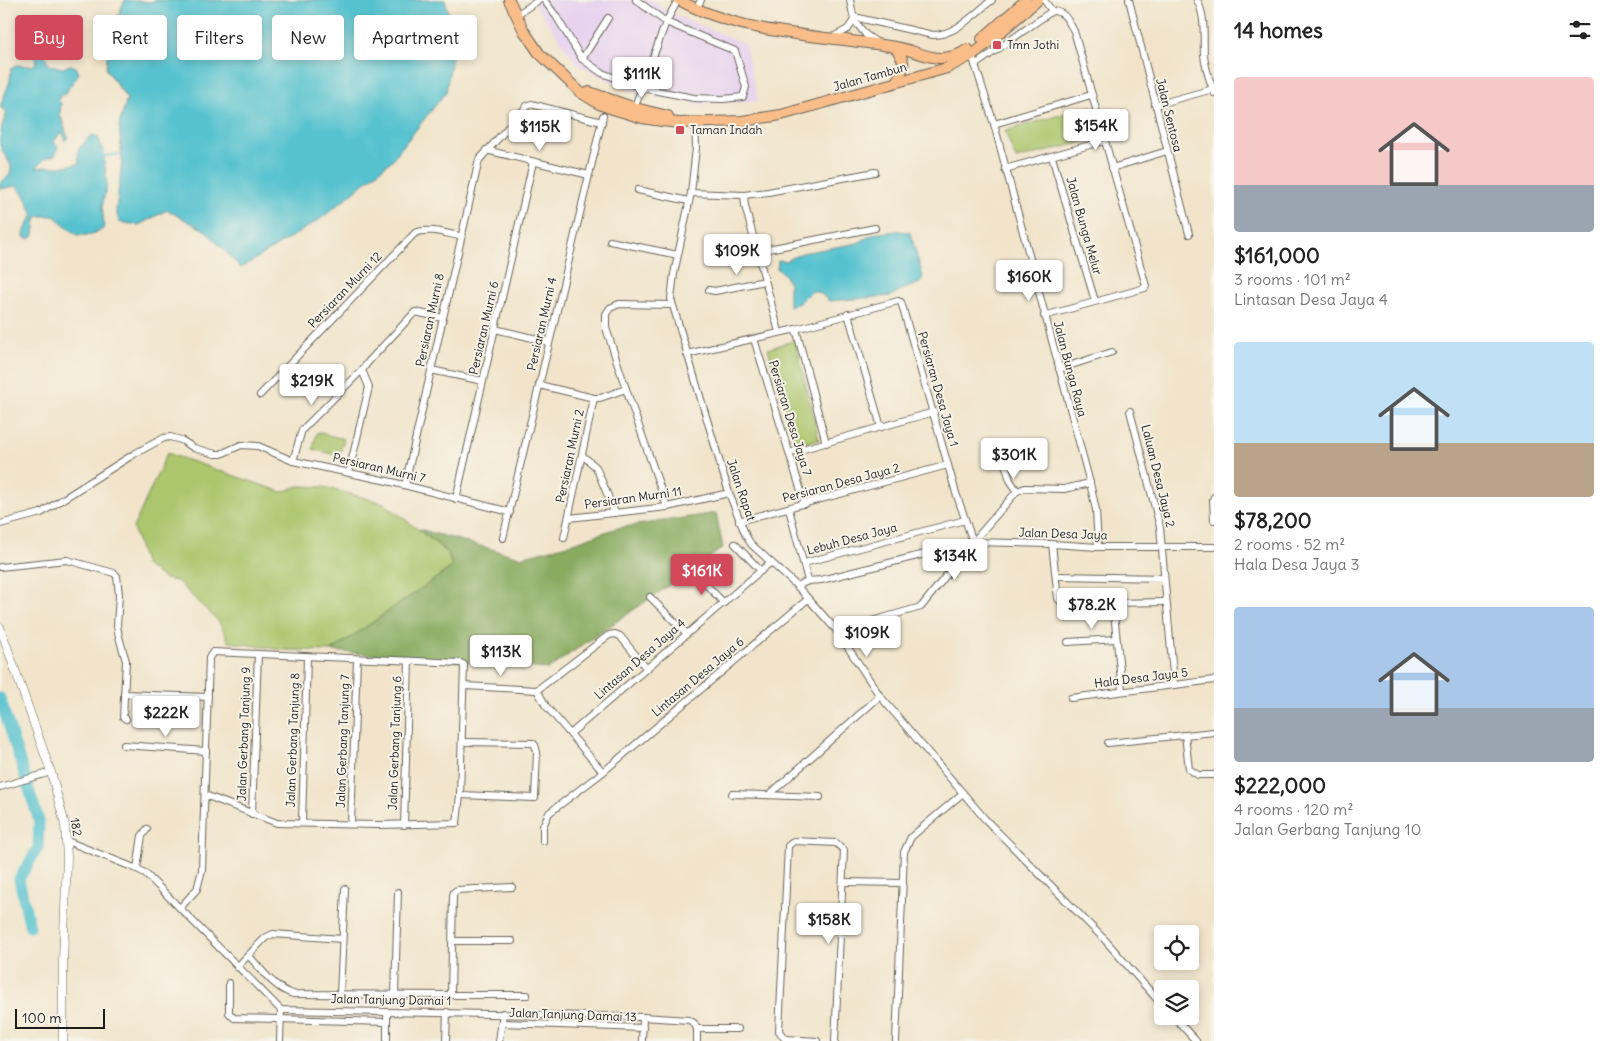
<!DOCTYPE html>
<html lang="en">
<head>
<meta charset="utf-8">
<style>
	body { margin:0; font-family:Delius,sans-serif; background:#f2f2f2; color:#222; height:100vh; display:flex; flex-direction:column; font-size:19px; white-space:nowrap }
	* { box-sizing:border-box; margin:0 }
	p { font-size:16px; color:#767676 }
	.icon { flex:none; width:28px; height:28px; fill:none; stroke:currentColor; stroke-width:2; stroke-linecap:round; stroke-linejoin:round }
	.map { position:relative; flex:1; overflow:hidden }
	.drawer { display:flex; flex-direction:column; background:#fff; width:400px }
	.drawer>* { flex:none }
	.banner { position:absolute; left:15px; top:15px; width:475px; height:45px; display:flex; gap:10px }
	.controls { position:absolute; left:1154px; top:925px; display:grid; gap:10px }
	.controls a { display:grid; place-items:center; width:45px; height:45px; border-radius:5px; background:#fff; box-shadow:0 2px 8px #0003; font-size:25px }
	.scale { position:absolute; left:15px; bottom:12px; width:90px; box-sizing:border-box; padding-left:5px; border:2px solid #1c1c1c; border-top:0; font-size:14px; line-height:18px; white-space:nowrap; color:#1c1c1c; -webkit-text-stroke:4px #f7f3e8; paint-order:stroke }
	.price { position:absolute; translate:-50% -42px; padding:0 11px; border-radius:5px; background:#fff; color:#222; font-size:16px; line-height:32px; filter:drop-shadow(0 1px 2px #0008) }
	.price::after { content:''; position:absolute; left:50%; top:30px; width:15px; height:11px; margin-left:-8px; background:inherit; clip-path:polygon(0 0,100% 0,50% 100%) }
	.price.selected { background:#d1495b; color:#fff }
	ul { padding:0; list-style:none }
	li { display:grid; align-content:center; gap:10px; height:265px; padding:0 20px }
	li span { display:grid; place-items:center; height:155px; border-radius:5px; color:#555 }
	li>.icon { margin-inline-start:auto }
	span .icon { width:90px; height:90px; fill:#fffc; stroke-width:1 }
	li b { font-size:21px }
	h2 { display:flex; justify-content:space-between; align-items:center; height:60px; padding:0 20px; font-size:21px }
	.tag { padding:0 18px; border-radius:5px; background:#fff; box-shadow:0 2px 8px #0003; font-size:18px; line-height:45px }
	.tag.selected { background:#d1495b; color:#fff }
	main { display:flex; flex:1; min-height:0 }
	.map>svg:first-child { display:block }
	.built { fill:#e7d2ef }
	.green { fill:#abc66d; stroke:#647144 }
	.forest { fill:#88ab60; stroke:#52643e }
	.water { fill:#56c2cf; stroke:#396f76 }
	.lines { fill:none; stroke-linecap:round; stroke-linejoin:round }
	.stream { stroke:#56c2cf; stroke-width:2 }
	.river { stroke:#56c2cf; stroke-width:11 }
	.minor-casing { stroke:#676259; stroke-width:8 }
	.tertiary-casing { stroke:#676259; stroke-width:9 }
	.primary-casing { stroke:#676259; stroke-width:12 }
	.minor { stroke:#fff; stroke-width:6 }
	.tertiary { stroke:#fff; stroke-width:8 }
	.primary { stroke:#f8bd89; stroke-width:10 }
	.poi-dot { fill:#d1495b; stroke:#f7f3e8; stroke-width:2 }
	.labels { text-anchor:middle; stroke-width:4; stroke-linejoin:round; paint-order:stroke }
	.poi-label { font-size:12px; fill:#1c1c1c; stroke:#f7f3e8; text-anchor:start }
	.street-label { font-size:12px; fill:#1c1c1c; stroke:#f7f3e8 }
</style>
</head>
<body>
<main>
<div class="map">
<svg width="1214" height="1041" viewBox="0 0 1214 1041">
	<rect width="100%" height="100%" fill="#f7f3e8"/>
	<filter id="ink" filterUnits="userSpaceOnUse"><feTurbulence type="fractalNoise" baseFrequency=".02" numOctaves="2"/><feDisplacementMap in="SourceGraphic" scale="10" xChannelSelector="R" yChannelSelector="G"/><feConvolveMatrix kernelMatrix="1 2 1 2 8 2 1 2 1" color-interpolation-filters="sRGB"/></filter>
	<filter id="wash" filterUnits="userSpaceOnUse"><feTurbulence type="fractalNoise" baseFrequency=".0096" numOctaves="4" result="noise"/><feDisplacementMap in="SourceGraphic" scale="20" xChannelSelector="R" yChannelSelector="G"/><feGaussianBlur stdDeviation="1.12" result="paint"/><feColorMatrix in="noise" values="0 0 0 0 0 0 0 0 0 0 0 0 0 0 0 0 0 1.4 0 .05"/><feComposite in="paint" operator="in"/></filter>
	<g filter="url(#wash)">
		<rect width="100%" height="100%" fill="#f1e4ca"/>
		<!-- built -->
		<path class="built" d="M532,0H652L666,11L745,44L758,101L699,104L628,90L577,64Z"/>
		<!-- green -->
		<g class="green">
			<path d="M1091,106L1100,138L1016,159L1005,131Z"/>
			<path d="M795,340L819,440L796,445L768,349Z"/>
			<path d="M317,432L344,439L339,456L313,449Z"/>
			<path d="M167,453L282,492L299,486L324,487L384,503L448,553L452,567L331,651L284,650L229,642L219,622L177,581L165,579L145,565L133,528Z"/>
		</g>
		<!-- forest -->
		<path class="forest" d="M716,513L723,548L548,669L331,651L452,567L448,553L419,529L520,557L564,546L617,528Z"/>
		<!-- water -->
		<g class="water">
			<path d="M125,0L153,2L154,0H445L455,38L446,92L391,161L322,218L241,268L206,231L167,210L139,225L119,222L116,210L122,161L119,125L127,99L106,69L109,35Z"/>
			<path d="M39,49L43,51L49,65L63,68L70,65L76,67L79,73C75,81 69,86 65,94L60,96L58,100L61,103L60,114L68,138L65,141L64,139V134L60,133L54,142L58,146L55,155L46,158L36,168C44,167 50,166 57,167C64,167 71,164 79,164L78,150L90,136L93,135L98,137L103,151L107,185L102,207L104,224L103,229L90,235H77L54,216H38C34,223 36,230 33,237L29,239L24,237C24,228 30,222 33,214L24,195L16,186L0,189V183C24,168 2,159 0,143C0,132 2,124 7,113L0,107L10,81L11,69L16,65L32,66L36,63L35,52Z"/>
			<path d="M898,231L910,232L923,277L920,283L901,290L891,296L829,301L820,293L811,291L799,303L789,307V284L784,274L777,269L778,260L785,261L802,253L858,243L873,234Z"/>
		</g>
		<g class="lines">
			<!-- stream -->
			<path class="stream" d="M104,156L121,154"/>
			<!-- river -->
			<path class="river" d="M0,698L39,821L38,848L19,879L30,927"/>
		</g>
	</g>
	<g filter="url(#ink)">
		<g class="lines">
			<defs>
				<g id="minor">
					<path d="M544,0L556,16L582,59L602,73L642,88L694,98L723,99L743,97L746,87L735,51L666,22L636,0"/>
					<path d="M1129,0L1189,234"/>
					<path d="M1197,0C1206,17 1203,36 1204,55C1205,68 1210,81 1214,93"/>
					<path d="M696,9L701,0"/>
					<path d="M516,15L539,0"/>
					<path d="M854,17L933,35C956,35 975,13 992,0"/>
					<path d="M854,20L866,35L878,43"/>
					<path d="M833,37L848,29L854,20L850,0"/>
					<path d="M972,55L994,124L1090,483L1096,510L1098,547"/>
					<path d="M582,59L608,18"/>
					<path d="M975,65L1052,11L1044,0"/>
					<path d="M1155,105L1213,89"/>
					<path d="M634,109L666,22L678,0"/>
					<path d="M695,122L696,148L691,193L674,274L671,299L729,493L746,536L751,544L797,586L837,631L880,696L985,819L1105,940L1162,1005"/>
					<path d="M994,124L1091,95"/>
					<path d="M486,150L589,175"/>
					<path d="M1052,157L1095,301"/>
					<path d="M1112,168L1167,151"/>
					<path d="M1005,169L1104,141"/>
					<path d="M638,190L689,201"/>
					<path d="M691,193L744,195L768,192L875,172"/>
					<path d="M744,195L745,206L779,332"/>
					<path d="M610,241L678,255"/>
					<path d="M758,251L875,228"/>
					<path d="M709,290L715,291L765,281"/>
					<path d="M848,314L881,427"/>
					<path d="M1044,316L1145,288L1146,286L1074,31C1068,21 1065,11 1052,11"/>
					<path d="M495,329L549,342"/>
					<path d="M796,329L826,443"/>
					<path d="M754,339L805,504"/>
					<path d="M687,354L796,329L898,301L901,302L956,493L973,542"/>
					<path d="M1059,369L1112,352"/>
					<path d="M431,370L483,381"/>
					<path d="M539,385L594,398H600L626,389"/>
					<path d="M260,395L415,233C428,227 447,234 460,236"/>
					<path d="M1130,411L1160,527L1174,685"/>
					<path d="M789,453L934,412"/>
					<path d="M1002,454L1010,480L1017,491"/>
					<path d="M582,455L596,467L615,513"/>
					<path d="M293,461L302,430L362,370"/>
					<path d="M349,472L369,387L362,370L369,361L415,312L443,318"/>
					<path d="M405,485L479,160L527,106L531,104L602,122"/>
					<path d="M1214,497L1213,500L1214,520"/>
					<path d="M456,499L533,162"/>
					<path d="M667,507L626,389L606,328V314L610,308L619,304L672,305"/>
					<path d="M789,509L808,581"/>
					<path d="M569,518L667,507L729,493"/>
					<path d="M739,521L948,465"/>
					<path d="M0,524L41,513L134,454L164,438L170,437L181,440L194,448L215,454H221L241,445L258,446L293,461L392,482L510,512"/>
					<path d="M503,538L603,116"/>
					<path d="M564,538L594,398"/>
					<path d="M735,544L761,571"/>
					<path d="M1052,544L1058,599L1060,601L1113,603L1166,602"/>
					<path d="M804,563L965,520"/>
					<path d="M0,567L67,560L114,573L117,576L119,595L117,626L119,637L126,661L123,717L126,719"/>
					<path d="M696,574L724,603"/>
					<path d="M1056,576L1164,578"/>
					<path d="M797,586L808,581L821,580L973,542L1052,544L1098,547H1214"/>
					<path d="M650,597L687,634"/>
					<path d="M1113,603L1122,690"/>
					<path d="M837,631L921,607L973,542L1017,491L1025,488L1064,489L1090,483"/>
					<path d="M1068,642L1116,639"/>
					<path d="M465,686L537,690"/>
					<path d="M537,690L609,635L615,634L620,636L647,669"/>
					<path d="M537,690L546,706L603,772"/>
					<path d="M124,694L208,697"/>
					<path d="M1071,698L1214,680"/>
					<path d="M570,734L771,562"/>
					<path d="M1185,735L1189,769L1198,775H1214"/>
					<path d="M1108,743L1214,732"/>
					<path d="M124,745L206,751"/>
					<path d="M0,787L51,772"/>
					<path d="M732,794L820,797"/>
					<path d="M460,795L535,798L537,752L535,745L533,743L462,742"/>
					<path d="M769,795L880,696"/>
					<path d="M252,814L258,654"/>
					<path d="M302,823L307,658"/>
					<path d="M351,824L357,659"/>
					<path d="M404,825L409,661"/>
					<path d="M67,841L137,869L145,873L281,1010L643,1017L689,1020L694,1023L697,1029"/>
					<path d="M543,841V826L549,813L603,772L808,599"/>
					<path d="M137,869L142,836L147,829"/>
					<path d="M843,882L903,883"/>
					<path d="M180,908L197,889L202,870L209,658L213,652L461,663L464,665L460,795L457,823L378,825L277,823L205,795"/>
					<path d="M453,941H512"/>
					<path d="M249,956C261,969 275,989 293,994L451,995L453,896L454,892L457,890L512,887"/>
					<path d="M237,967L265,938L273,934L342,939"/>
					<path d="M229,983V1013L234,1018L387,1022"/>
					<path d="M340,994L345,889"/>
					<path d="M395,995L398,892"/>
					<path d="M451,995H527"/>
					<path d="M387,1013V1041"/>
					<path d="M1173,1016L1196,1041"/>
					<path d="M502,1023L643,1028"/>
					<path d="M697,1029H738"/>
					<path d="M280,1041L281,1010"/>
					<path d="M446,1041L447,1012"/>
					<path d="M499,1041L503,1013"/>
					<path d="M642,1041L643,1017"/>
					<path d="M697,1041V1029"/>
					<path d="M817,1041L787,1039L784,1038L779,1031L788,846L794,841L836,843L844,850L835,1041"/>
					<path d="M896,1041L904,852L911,837L963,793"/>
				</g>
				<path id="tertiary" d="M0,627L51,772L65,825L67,858L63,961V1041"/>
				<g id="primary">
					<path d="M509,0L524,31L539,53L580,92L599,104L613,109L642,118L662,121L679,123L742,121L781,115L947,68L972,55L989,42L1038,0"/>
					<path d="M679,0C744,36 823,35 895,47C910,49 924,57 939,58C949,58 960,55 968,49"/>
					<path d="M982,39L1026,0"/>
					<path d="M895,47C906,62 906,66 896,82"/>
					<path d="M589,92L635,108L668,116"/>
				</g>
			</defs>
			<!-- minor casing -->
			<use href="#minor" class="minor-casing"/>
			<!-- tertiary casing -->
			<use href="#tertiary" class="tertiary-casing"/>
			<!-- primary casing -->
			<use href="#primary" class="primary-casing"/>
			<!-- minor -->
			<use href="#minor" class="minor"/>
			<!-- tertiary -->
			<use href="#tertiary" class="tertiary"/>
			<!-- primary -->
			<use href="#primary" class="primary"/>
		</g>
	</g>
	<!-- markers -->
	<g class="poi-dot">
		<rect x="992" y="40" width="10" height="10" rx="2.5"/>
		<rect x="675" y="125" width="10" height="10" rx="2.5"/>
	</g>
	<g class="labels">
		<!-- poi labels -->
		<g class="poi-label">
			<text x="1007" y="49">Tmn Jothi</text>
			<text x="690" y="134">Taman Indah</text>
		</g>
		<!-- street labels -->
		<g class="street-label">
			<text transform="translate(870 77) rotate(-16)" y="4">Jalan Tambun</text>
			<text transform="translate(1169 115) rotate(76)" y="4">Jalan Sentosa</text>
			<text transform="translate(1084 226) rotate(74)" y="4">Jalan Bunga Melur</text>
			<text transform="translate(345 290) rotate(-46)" y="4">Persiaran Murni 12</text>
			<text transform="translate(430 320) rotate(-78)" y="4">Persiaran Murni 8</text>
			<text transform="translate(542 324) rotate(-77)" y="4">Persiaran Murni 4</text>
			<text transform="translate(484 328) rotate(-77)" y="4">Persiaran Murni 6</text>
			<text transform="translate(1070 369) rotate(75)" y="4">Jalan Bunga Raya</text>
			<text transform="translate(938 389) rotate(74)" y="4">Persiaran Desa Jaya 1</text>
			<text transform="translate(790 418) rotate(73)" y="4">Persiaran Desa Jaya 7</text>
			<text transform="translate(570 456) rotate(-78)" y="4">Persiaran Murni 2</text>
			<text transform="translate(379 468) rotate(13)" y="4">Persiaran Murni 7</text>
			<text transform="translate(1158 476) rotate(76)" y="4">Laluan Desa Jaya 2</text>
			<text transform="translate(841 483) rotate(-15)" y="4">Persiaran Desa Jaya 2</text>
			<text transform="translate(741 490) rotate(71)" y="4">Jalan Rapat</text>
			<text transform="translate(633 498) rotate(-8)" y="4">Persiaran Murni 11</text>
			<text transform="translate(1063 534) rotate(2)" y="4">Jalan Desa Jaya</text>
			<text transform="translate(852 539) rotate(-15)" y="4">Lebuh Desa Jaya</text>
			<text transform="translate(640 659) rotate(-41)" y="4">Lintasan Desa Jaya 4</text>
			<text transform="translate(698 677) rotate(-40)" y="4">Lintasan Desa Jaya 6</text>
			<text transform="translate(1141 678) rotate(-7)" y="4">Hala Desa Jaya 5</text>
			<text transform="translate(244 734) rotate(-88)" y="4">Jalan Gerbang Tanjung 9</text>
			<text transform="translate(293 740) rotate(-88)" y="4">Jalan Gerbang Tanjung 8</text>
			<text transform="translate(343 741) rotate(-88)" y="4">Jalan Gerbang Tanjung 7</text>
			<text transform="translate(395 743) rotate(-88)" y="4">Jalan Gerbang Tanjung 6</text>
			<text transform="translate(76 827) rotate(81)" y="4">182</text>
			<text transform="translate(391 1000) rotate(1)" y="4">Jalan Tanjung Damai 1</text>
			<text transform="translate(573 1015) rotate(2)" y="4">Jalan Tanjung Damai 13</text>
		</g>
	</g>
</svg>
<div class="controls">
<a><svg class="icon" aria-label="locate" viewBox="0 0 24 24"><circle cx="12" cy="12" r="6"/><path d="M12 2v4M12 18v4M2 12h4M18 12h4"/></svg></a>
<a><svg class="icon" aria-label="layers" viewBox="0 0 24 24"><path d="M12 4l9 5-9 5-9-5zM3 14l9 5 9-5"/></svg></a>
</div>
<div class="scale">100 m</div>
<b class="price" style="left:642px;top:99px">$111K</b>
<b class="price" style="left:1096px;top:151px">$154K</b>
<b class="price" style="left:540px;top:152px">$115K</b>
<b class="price" style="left:737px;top:276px">$109K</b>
<b class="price" style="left:1029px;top:302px">$160K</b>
<b class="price" style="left:312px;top:406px">$219K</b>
<b class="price" style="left:1014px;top:480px">$301K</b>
<b class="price" style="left:955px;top:581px">$134K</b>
<b class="price selected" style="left:702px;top:596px">$161K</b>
<b class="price" style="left:1092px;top:630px">$78.2K</b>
<b class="price" style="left:867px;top:658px">$109K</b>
<b class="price" style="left:501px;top:677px">$113K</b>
<b class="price" style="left:166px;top:738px">$222K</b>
<b class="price" style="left:829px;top:945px">$158K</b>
<div class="banner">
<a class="tag selected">Buy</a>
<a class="tag">Rent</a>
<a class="tag">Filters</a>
<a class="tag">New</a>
<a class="tag">Apartment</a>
</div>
</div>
<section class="drawer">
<h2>14 homes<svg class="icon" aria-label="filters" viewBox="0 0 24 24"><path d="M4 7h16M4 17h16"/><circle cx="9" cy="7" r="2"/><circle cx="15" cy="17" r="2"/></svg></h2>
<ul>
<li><span style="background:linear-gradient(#f6c9c9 70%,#9aa5b1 0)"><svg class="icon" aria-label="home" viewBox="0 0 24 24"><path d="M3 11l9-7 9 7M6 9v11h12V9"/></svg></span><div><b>$161,000</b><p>3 rooms · 101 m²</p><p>Lintasan Desa Jaya 4</p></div></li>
<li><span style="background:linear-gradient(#bfe0f5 65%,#b9a48a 0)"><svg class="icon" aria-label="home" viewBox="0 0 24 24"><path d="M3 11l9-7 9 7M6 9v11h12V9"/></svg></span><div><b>$78,200</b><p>2 rooms · 52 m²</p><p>Hala Desa Jaya 3</p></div></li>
<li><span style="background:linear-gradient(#a9c7e8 65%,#9aa5b1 0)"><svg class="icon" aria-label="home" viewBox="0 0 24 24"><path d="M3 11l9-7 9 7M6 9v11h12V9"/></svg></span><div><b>$222,000</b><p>4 rooms · 120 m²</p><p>Jalan Gerbang Tanjung 10</p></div></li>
</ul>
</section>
</main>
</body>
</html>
